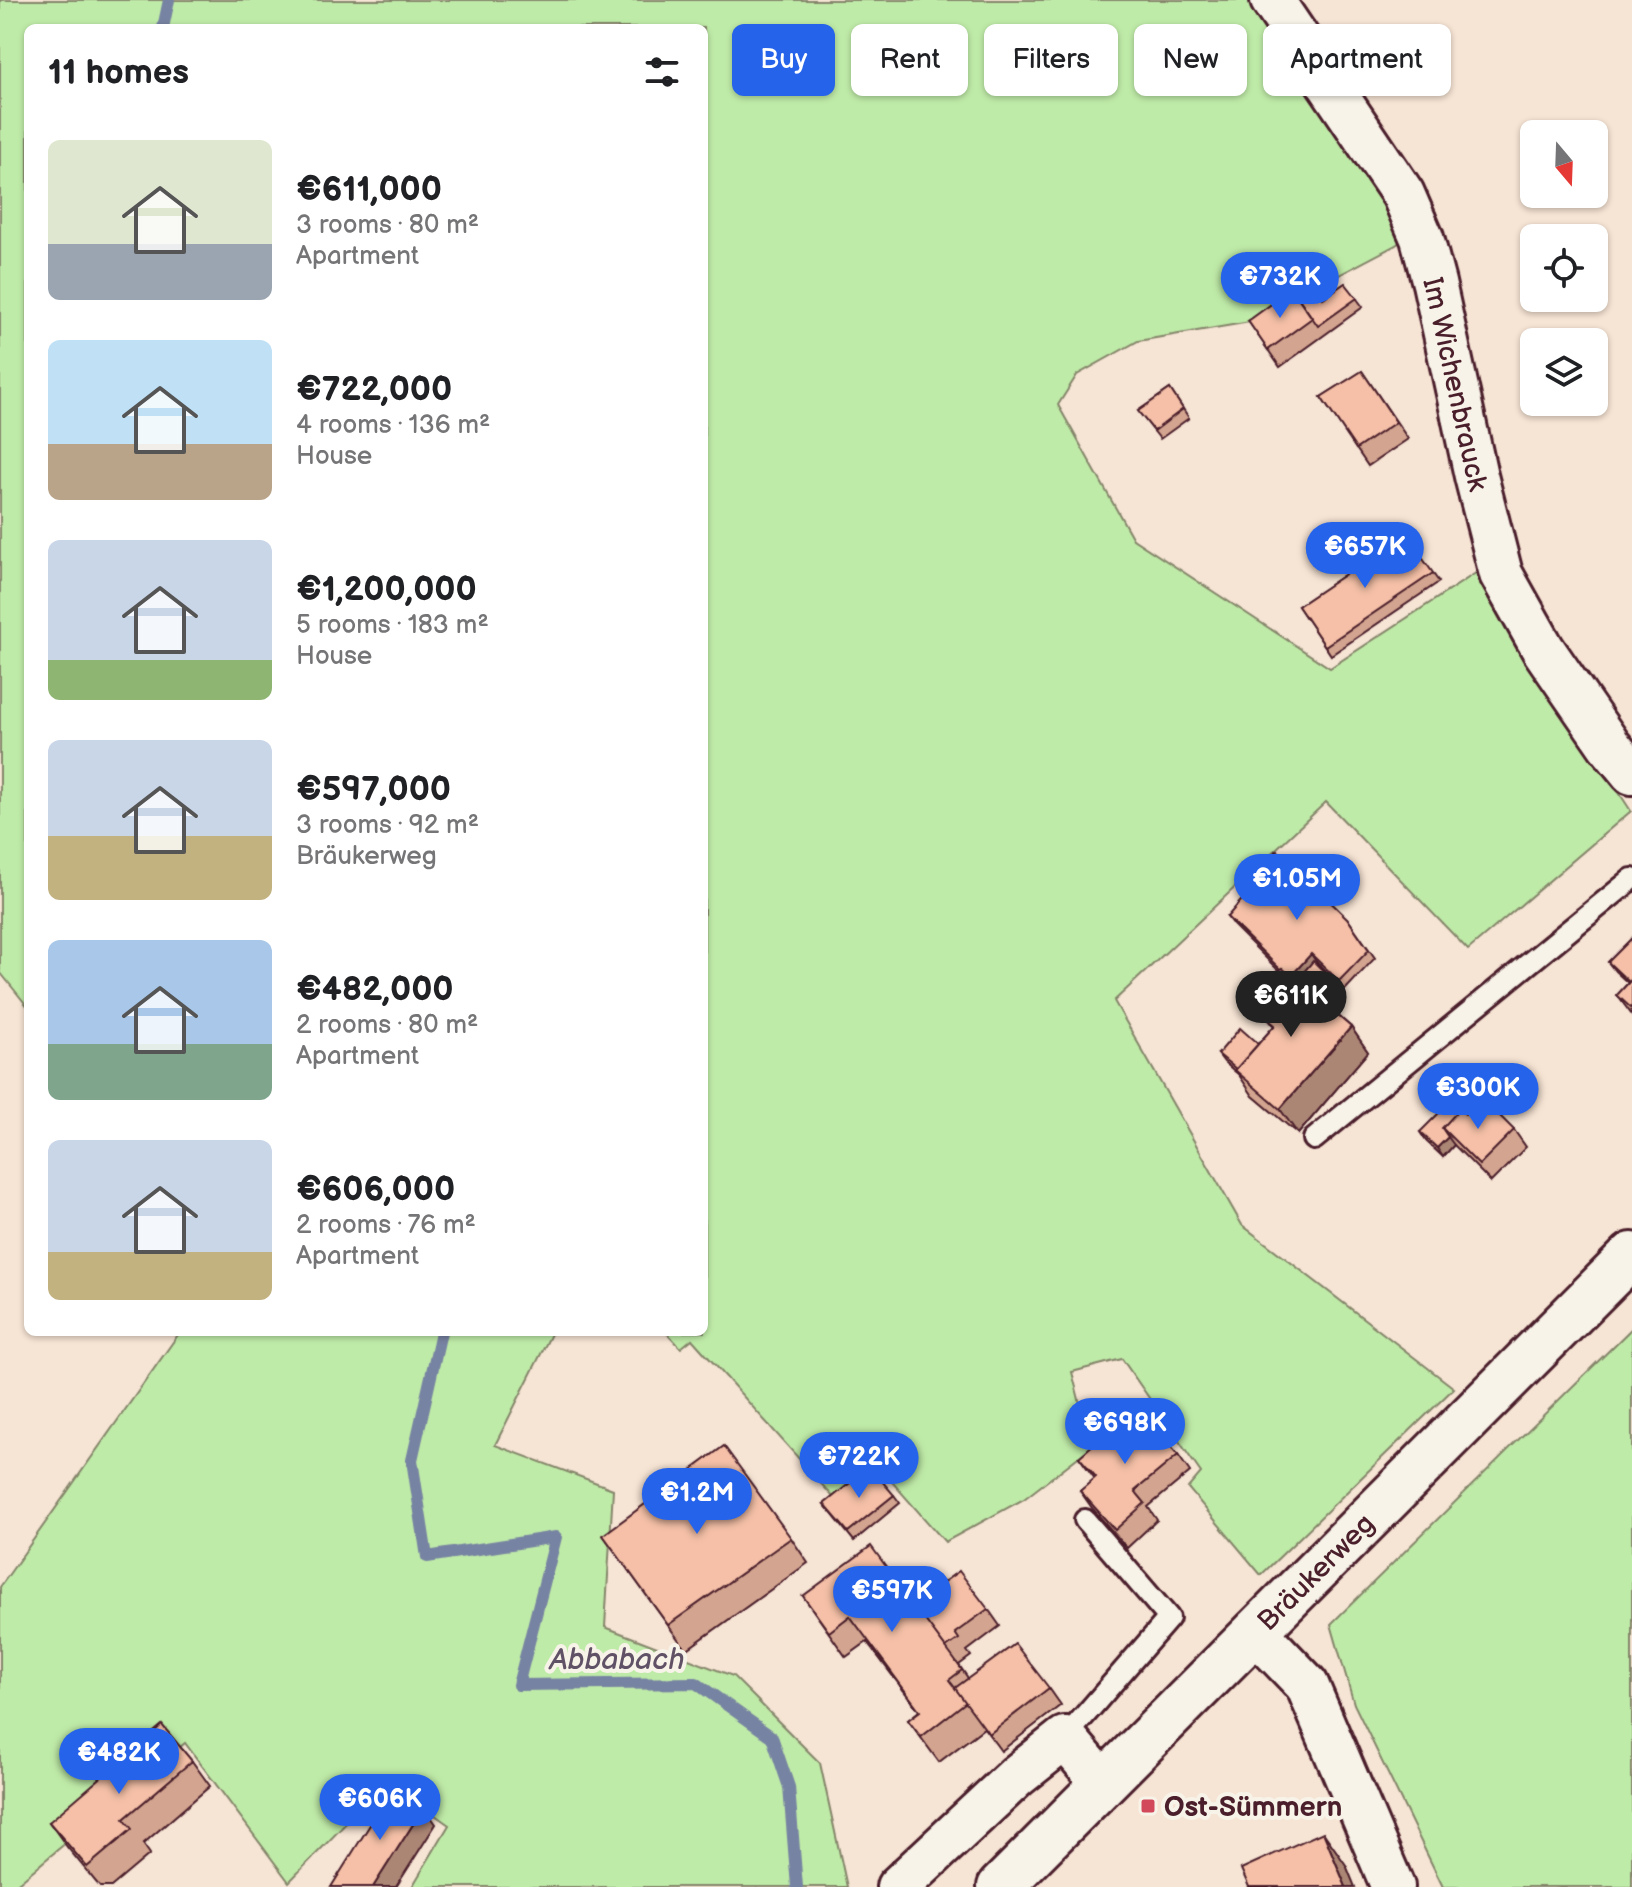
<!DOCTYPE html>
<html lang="en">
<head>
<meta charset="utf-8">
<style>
	body { margin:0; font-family:"Balsamiq Sans",sans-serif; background:#f2f2f2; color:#202124; height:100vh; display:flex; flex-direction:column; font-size:30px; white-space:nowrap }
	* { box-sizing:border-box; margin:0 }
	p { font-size:26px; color:#757577 }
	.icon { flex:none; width:44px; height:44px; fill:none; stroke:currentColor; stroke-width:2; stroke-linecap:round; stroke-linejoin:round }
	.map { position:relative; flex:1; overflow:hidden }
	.panel { position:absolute; left:24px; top:24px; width:684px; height:1312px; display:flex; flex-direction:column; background:#fff; border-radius:12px; box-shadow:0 2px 6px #0004 }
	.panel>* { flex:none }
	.banner { position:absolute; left:732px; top:24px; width:760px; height:72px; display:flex; gap:16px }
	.needle { width:52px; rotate:161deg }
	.controls { position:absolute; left:1520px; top:120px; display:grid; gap:16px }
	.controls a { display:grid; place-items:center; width:88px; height:88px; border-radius:12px; background:#fff; box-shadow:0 2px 6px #0004; font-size:40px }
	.price { position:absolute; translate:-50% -68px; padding:0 18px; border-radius:28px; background:#2563eb; color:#fff; font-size:26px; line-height:52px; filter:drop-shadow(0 2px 4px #0008) }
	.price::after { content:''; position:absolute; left:50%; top:48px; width:24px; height:18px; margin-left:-12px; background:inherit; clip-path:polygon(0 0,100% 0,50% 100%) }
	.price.current { background:#222; color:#fff }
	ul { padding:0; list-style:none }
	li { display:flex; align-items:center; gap:24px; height:200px; padding:0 24px }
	li span { display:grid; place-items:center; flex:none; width:224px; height:160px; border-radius:12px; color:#555 }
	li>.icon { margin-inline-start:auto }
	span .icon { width:96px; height:96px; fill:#fffc; stroke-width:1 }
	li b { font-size:34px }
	h2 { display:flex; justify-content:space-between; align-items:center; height:96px; padding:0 24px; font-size:34px }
	.chip { padding:0 28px; border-radius:12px; background:#fff; box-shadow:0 2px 6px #0004; font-size:28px; line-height:72px }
	.chip.current { background:#2563eb; color:#fff }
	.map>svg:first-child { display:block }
	.green { fill:#bfeba8; stroke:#84856a; stroke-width:2 }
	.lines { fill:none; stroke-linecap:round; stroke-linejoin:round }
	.stream { stroke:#7783a2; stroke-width:12 }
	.lane-casing { stroke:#4a1f2b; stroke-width:26 }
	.street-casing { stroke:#4a1f2b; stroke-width:48 }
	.secondary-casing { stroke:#4a1f2b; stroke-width:50 }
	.lane { stroke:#f7f3e8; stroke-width:20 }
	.street { stroke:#f7f3e8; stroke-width:42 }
	.secondary { stroke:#f7f3e8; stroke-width:44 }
	.wall { fill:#d3a590; stroke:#4a1f2b; stroke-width:2 }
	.shaded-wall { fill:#ac8675; stroke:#4a1f2b; stroke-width:2 }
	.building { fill:#f5c0a7; stroke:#4a1f2b; stroke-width:2 }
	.poi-dot { fill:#d1495b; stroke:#f7f3e8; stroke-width:3 }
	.labels { text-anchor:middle; stroke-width:8; stroke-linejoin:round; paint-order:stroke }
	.street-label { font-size:28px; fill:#4a1f2b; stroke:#f7f3e8 }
	.poi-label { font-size:28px; font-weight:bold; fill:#4a1f2b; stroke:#f7f3e8; text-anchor:start }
	.water-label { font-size:30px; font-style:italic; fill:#605166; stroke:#f7f3e8 }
</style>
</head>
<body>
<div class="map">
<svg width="1632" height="1887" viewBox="0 0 1632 1887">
	<rect width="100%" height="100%" fill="#f6e4d4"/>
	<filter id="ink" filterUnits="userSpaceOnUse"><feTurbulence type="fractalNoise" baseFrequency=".0125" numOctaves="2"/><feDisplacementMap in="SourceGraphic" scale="16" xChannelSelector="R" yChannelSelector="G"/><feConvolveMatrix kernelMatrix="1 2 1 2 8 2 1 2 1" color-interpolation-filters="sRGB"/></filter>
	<g filter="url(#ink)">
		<!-- green -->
		<g class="green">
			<path d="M0,0H1282L1436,212L1396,245L1250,322L1138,341L1077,375L1058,405L1133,539L1330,668L1476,573L1631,811L1468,950L1326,802L1114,1001L1242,1225L1454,1388L1261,1575L1188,1488L1201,1473L1122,1359L1072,1372L1091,1447L1024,1499L945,1542L879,1467L833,1497L692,1339L681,1348L666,1332H704V28H28V1007L0,972Z"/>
			<path d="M1632,1328V1887H1443L1354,1704L1331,1624Z"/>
			<path d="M180,1332H552L495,1445L613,1489L605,1627L733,1676L820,1763L847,1887H412L449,1825L387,1781L289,1882L185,1743L18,1883L20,1887H0V1587Z"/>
		</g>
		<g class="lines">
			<!-- stream -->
			<g class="stream">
				<path d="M163,28L169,0"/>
				<path d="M441,1332L412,1460L427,1557L556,1537L518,1685L696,1683L772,1737L789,1787L797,1887"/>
			</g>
			<defs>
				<g id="lane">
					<path d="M1314,1139L1632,879"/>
					<path d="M1065,1738L1169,1618L1085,1520"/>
				</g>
				<g id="street">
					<path id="s1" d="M1272,0L1403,194L1422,238L1434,283L1476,476L1501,574L1543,649L1609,745L1632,773"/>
					<path d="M1255,1631L1307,1685L1393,1887"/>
					<path d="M898,1887L1017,1776L1065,1738L1103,1783"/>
				</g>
				<g id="secondary">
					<path id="s2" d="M1000,1887L1632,1255"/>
				</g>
			</defs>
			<!-- lane casing -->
			<use href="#lane" class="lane-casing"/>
			<!-- street casing -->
			<use href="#street" class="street-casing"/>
			<!-- secondary casing -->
			<use href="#secondary" class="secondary-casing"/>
			<!-- lane -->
			<use href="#lane" class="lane"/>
			<!-- street -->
			<use href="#street" class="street"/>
			<!-- secondary -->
			<use href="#secondary" class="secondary"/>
		</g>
		<!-- wall -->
		<g class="wall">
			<path d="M1345,283L1363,307L1280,367L1248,321L1298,297L1323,298Z"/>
			<path d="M1362,371L1408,439L1368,466L1321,397Z"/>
			<path d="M1170,389L1189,418L1160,439L1138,411Z"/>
			<path d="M1405,534L1439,582L1331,655L1298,606Z"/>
			<path d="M1227,917L1347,918L1375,958L1345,990L1317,963L1316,964L1339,986L1345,995L1332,1010L1351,1027L1368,1052L1298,1134L1253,1096L1239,1075L1224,1062L1218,1054L1258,1044L1274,1026L1269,1020L1271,1018L1256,997L1279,971L1233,925Z"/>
			<path d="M1632,938V1015L1617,995L1628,983L1615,971L1608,962Z"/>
			<path d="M1458,1111L1465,1114L1514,1130L1526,1147L1491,1182L1454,1145L1443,1157L1426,1141L1420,1132Z"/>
			<path d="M1178,1455L1190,1472L1148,1507L1157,1520L1127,1548L1092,1508L1080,1491L1095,1479L1079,1457Z"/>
			<path d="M894,1495L900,1503L854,1541L824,1504Z"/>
			<path d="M603,1535L791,1538L808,1563L686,1650Z"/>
			<path d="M803,1596L988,1609L1000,1626L967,1651L971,1656L959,1665L968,1678L1049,1688L1061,1705L1001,1751L984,1728L939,1762L908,1720L919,1711L867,1642L846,1657Z"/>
			<path d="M192,1761L210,1786L143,1844L150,1854L111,1887H100L67,1847L49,1822Z"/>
		</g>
		<!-- shaded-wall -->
		<g class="shaded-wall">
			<path d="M1311,954L1317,963L1295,987L1289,978Z"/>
			<path d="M1339,986L1345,995L1326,1016L1320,1008Z"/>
			<path d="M1351,1027L1368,1052L1298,1134L1280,1109Z"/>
			<path d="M1448,1137L1454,1145L1443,1157L1437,1148Z"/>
			<path d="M424,1807L436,1824L396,1887H373Z"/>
			<path d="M1323,1832L1346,1865L1355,1887H1346Z"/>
		</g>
		<!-- building -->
		<g class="building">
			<path d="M1345,283L1357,298L1318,326L1298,297L1314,285L1323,298Z"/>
			<path d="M1292,289L1312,318L1268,350L1248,321Z"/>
			<path d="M1362,371L1396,422L1356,449L1321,397Z"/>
			<path d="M1170,389L1183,409L1154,431L1138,411Z"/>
			<path d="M1405,534L1433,573L1325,646L1298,606Z"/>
			<path d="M1277,850L1347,918L1369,950L1339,981L1311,954L1291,976L1282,968L1280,969L1227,917L1260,879L1258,872Z"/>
			<path d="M1632,938V979L1629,982L1608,962Z"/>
			<path d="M1313,961L1339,986L1324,1004L1297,980Z"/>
			<path d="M1282,968L1351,1027L1280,1109L1235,1070L1275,1025L1269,1020L1274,1014L1256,997Z"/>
			<path d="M1632,979V1009L1617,995Z"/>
			<path d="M1240,1028L1258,1044L1236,1069L1218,1054Z"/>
			<path d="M1482,1098L1514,1130L1479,1165L1442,1128L1459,1109L1465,1114Z"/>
			<path d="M1450,1102L1458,1111L1442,1128L1448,1137L1437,1148L1420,1132Z"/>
			<path d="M1137,1406L1178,1455L1135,1491L1145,1503L1115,1530L1080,1491L1096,1477L1079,1457Z"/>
			<path d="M724,1446L791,1538L668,1625L603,1535Z"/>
			<path d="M870,1467L894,1495L848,1532L824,1504Z"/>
			<path d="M871,1546L962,1670L949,1680L966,1702L921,1737L908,1720L920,1711L850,1616L829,1632L803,1596Z"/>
			<path d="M959,1571L988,1609L955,1633L959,1639L946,1648L913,1604Z"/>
			<path d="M1015,1644L1049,1688L989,1734L955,1688Z"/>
			<path d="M162,1725L192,1761L124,1819L132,1829L87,1867L49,1822Z"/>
			<path d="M393,1788L424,1807L373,1887H331Z"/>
			<path d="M1323,1832L1346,1887H1249L1241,1869Z"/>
		</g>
	</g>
	<!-- markers -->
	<rect class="poi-dot" x="1140" y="1798" width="16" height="16" rx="4"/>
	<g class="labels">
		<!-- street labels -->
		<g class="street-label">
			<text dy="10" stroke="none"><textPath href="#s1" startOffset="432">Im Wichenbrauck</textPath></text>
			<text dy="10" stroke="none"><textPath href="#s2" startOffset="446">Bräukerweg</textPath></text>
		</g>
		<!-- poi labels -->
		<g class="poi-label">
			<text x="1164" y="1816">Ost-Sümmern</text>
		</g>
		<!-- water labels -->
		<g class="water-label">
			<text x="617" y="1669">Abbabach</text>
		</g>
	</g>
</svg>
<div class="controls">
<a><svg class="needle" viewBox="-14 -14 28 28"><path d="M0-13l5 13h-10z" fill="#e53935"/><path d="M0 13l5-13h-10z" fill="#757577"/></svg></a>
<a><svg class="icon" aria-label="locate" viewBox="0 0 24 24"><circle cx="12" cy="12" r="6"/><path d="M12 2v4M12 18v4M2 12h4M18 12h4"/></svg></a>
<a><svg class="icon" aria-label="layers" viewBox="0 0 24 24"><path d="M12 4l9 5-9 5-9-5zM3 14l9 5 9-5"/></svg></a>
</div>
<b class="price" style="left:1280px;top:320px">€732K</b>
<b class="price" style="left:1365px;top:590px">€657K</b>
<b class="price" style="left:1297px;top:922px">€1.05M</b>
<b class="price current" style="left:1291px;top:1039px">€611K</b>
<b class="price" style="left:1478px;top:1131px">€300K</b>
<b class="price" style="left:1125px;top:1466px">€698K</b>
<b class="price" style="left:859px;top:1500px">€722K</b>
<b class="price" style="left:697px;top:1536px">€1.2M</b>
<b class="price" style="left:892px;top:1634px">€597K</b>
<b class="price" style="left:119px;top:1796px">€482K</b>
<b class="price" style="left:380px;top:1842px">€606K</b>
<div class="banner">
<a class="chip current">Buy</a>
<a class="chip">Rent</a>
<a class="chip">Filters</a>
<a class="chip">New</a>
<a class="chip">Apartment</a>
</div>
<section class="panel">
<h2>11 homes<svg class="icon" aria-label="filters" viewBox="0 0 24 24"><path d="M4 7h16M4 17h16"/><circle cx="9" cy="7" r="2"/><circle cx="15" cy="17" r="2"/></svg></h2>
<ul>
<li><span style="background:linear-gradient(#dfe7d0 65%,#9aa5b1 0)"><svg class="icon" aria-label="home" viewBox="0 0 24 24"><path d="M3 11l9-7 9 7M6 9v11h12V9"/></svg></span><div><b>€611,000</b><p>3 rooms · 80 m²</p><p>Apartment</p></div></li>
<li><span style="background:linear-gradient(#bfe0f5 65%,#b9a48a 0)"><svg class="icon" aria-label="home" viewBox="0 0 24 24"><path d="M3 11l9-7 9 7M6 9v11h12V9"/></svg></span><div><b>€722,000</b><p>4 rooms · 136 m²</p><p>House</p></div></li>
<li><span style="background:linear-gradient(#c9d6e8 75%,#8fb573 0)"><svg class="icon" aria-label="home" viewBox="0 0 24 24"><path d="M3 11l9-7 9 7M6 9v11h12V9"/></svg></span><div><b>€1,200,000</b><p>5 rooms · 183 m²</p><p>House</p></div></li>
<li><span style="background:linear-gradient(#c9d6e8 60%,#c2b280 0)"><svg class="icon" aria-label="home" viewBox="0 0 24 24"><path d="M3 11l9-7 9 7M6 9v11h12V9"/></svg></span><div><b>€597,000</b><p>3 rooms · 92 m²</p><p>Bräukerweg</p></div></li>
<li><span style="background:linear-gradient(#a9c7e8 65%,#7fa58c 0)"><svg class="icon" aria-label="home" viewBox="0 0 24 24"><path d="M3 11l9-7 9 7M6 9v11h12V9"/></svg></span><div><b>€482,000</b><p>2 rooms · 80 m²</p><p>Apartment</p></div></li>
<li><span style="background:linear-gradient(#c9d6e8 70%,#c2b280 0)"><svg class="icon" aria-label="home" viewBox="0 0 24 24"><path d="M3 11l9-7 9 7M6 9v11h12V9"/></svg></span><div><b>€606,000</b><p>2 rooms · 76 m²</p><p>Apartment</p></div></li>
</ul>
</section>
</div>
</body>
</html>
